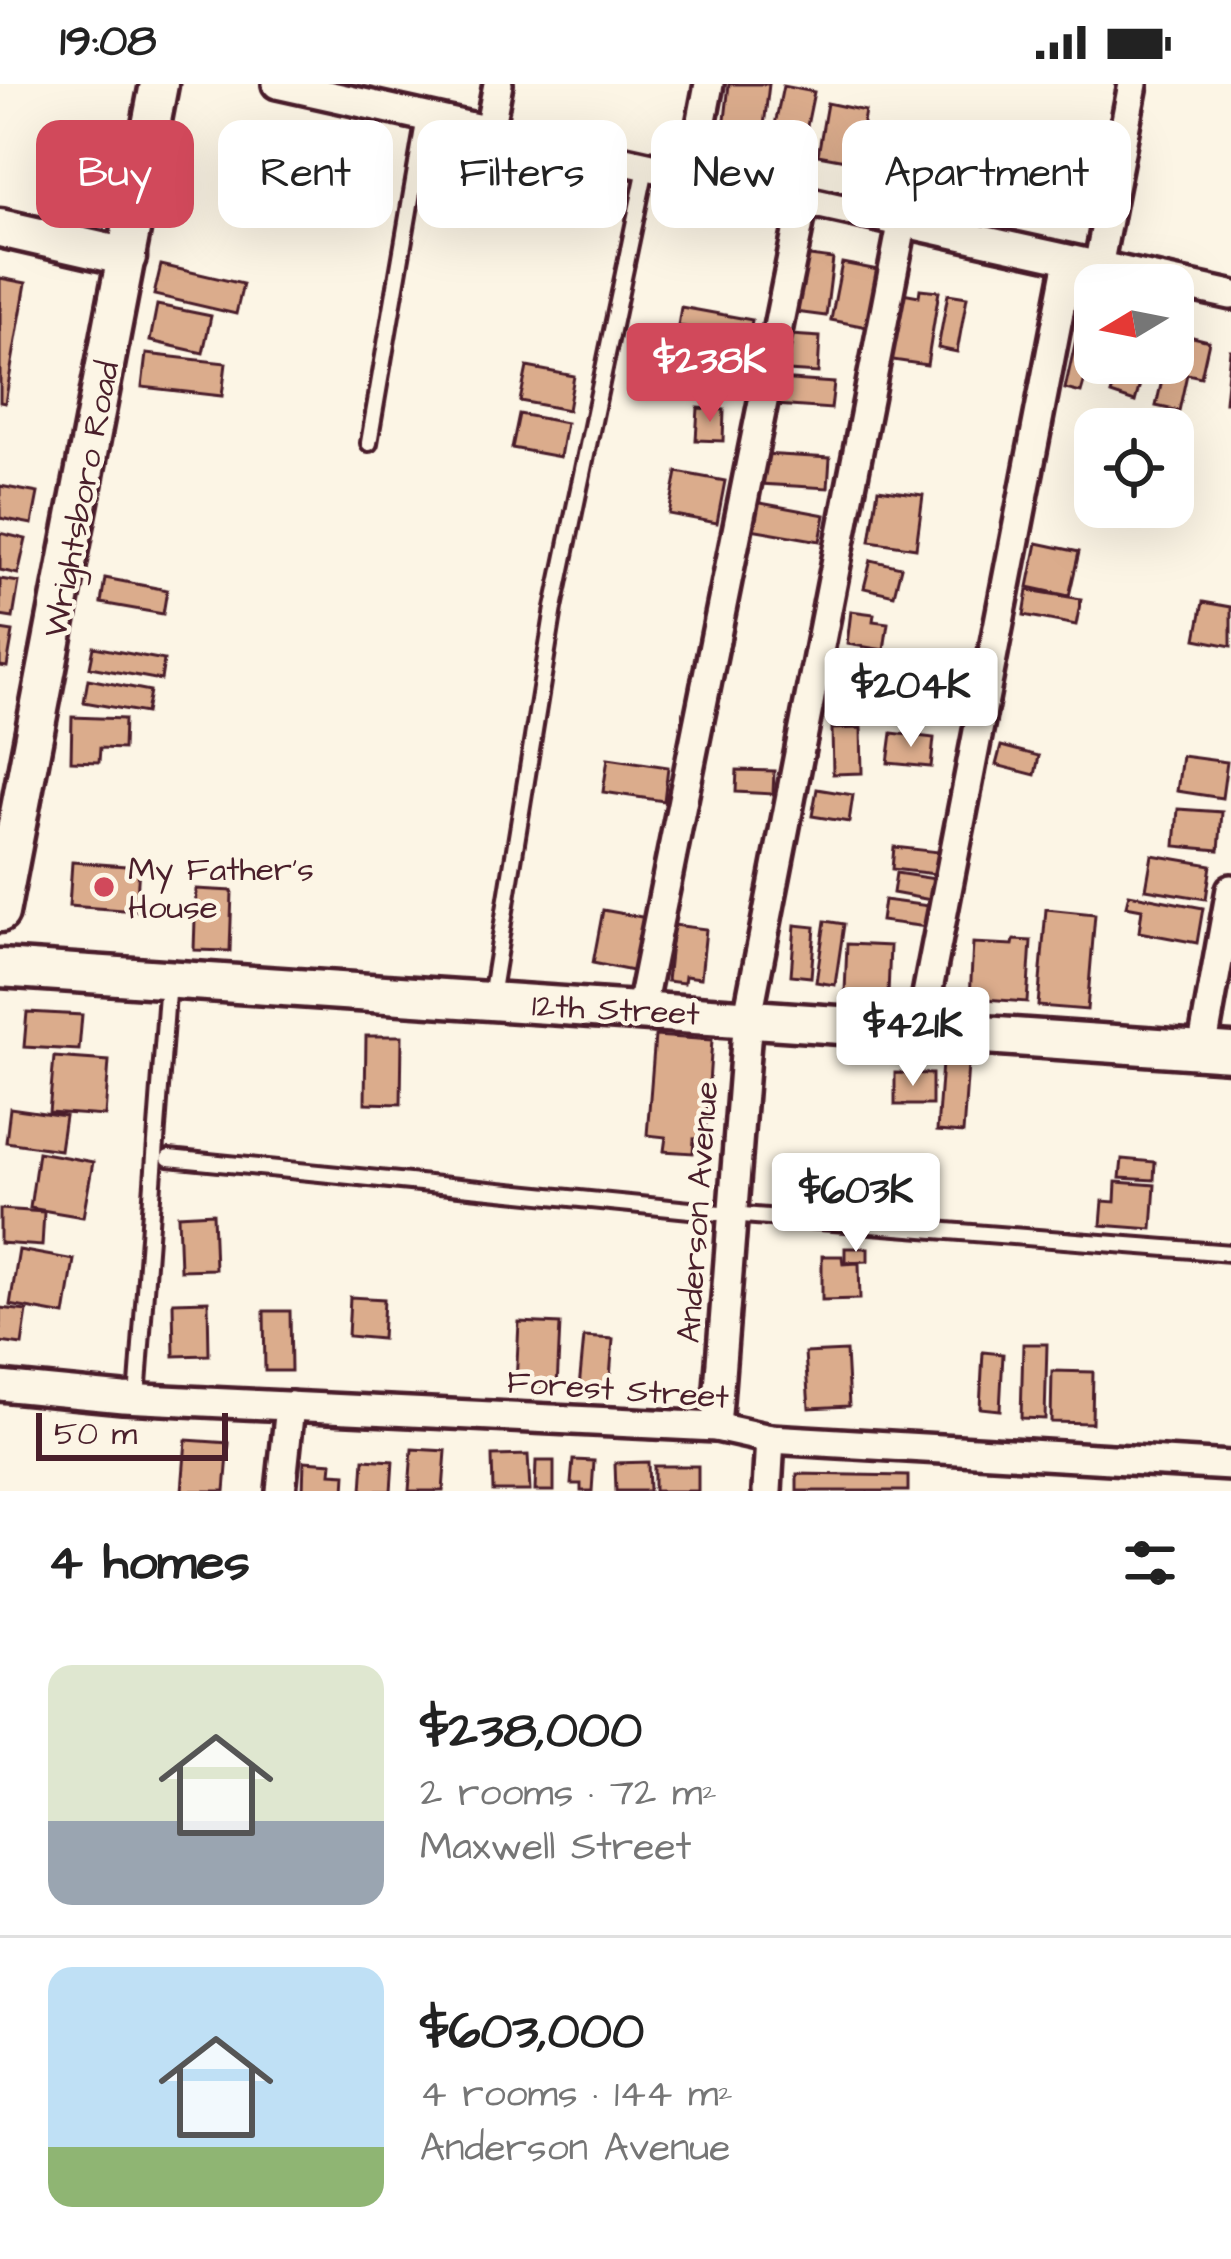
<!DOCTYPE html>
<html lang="en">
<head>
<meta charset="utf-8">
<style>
	body { margin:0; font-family:"Architects Daughter",sans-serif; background:#f6f6f6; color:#222; height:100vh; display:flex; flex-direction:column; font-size:45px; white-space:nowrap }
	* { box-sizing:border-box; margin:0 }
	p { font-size:39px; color:#767676 }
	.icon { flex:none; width:66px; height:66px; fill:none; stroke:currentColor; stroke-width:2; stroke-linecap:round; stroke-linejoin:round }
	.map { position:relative; height:1407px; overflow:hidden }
	.details { display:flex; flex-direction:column; background:#fff; flex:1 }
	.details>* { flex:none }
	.top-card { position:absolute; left:36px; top:36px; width:1161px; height:108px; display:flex; gap:24px }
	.needle { width:78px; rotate:260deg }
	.fabs { position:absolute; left:1074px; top:180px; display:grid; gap:24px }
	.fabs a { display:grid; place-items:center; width:120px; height:120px; border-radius:24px; background:#fff; box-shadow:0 12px 48px #0002; font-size:60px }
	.scale { position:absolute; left:36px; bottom:30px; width:192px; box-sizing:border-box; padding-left:12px; border:6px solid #4a1f2b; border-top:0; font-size:33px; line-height:42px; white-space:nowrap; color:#4a1f2b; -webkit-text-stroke:9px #fcf5e5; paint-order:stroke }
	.price { position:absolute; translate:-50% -102px; padding:0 27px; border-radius:12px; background:#fff; color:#222; font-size:39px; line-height:78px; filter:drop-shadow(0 3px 6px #0008) }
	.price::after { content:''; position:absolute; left:50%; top:72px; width:36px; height:27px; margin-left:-18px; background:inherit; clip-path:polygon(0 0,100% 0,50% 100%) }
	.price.active { background:#d1495b; color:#fff }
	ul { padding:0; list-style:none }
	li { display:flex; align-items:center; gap:36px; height:300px; padding:0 48px }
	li+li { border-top:3px solid #e0e0e0 }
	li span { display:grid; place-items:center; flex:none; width:336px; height:240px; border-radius:24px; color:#555 }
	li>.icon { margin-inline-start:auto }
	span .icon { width:144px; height:144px; fill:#fffc; stroke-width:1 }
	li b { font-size:51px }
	h2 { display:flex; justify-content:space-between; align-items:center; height:144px; padding:0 48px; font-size:51px }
	.tag { padding:0 42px; border-radius:24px; background:#fff; box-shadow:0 12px 48px #0002; font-size:42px; line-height:108px }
	.tag.active { background:#d1495b; color:#fff }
	.status { display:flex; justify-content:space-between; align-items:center; height:84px; padding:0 60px; background:#fff; direction:ltr }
	.status svg { height:33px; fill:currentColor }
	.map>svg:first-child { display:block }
	.building { fill:#dbac8c; stroke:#4a1f2b; stroke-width:3 }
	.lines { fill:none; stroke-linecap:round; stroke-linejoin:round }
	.lane-casing { stroke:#4a1f2b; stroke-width:22 }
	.street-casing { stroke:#4a1f2b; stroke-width:36 }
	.secondary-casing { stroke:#4a1f2b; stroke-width:45 }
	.lane { stroke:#fcf5e5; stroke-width:14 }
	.street { stroke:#fcf5e5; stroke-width:27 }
	.secondary { stroke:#fcf5e5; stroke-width:36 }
	.poi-dot { fill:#d1495b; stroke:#fcf5e5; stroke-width:4.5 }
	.labels { text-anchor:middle; stroke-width:9; stroke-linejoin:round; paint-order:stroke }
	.street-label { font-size:33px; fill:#4a1f2b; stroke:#fcf5e5 }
	.poi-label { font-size:33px; fill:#4a1f2b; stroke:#fcf5e5; text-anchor:start }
</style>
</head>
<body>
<div class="status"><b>19:08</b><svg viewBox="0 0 49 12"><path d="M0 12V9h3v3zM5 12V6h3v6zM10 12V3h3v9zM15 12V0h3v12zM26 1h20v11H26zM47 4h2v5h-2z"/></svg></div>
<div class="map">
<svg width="1231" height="1407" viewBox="0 0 1231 1407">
	<rect width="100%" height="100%" fill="#fcf5e5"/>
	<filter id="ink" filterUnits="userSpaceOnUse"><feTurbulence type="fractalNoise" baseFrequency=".00833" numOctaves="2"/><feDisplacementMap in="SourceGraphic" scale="24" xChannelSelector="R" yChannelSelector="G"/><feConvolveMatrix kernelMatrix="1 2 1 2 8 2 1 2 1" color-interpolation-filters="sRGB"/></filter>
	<g filter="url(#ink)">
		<!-- building -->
		<g class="building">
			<path d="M729,0H769L762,59L723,54Z"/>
			<path d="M783,2L814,8L801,71L770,65Z"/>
			<path d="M827,19L865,27L856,78L818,71Z"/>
			<path d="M873,49L902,52L899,84L869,81Z"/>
			<path d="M58,77L115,92L108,120L51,105Z"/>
			<path d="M802,171L833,175L826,232L795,228Z"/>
			<path d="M842,179L878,186L867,243L831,236Z"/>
			<path d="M161,181L243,200L236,230L154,211Z"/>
			<path d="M0,194L26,199L5,319L0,318Z"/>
			<path d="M920,205L939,207L927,281L886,275L897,208L919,212Z"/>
			<path d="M948,210L967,213L957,268L938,264Z"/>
			<path d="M157,221L211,232L203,269L150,257Z"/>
			<path d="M681,223L752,236L749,254L678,242Z"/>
			<path d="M1083,224L1095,227V279H1112L1108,300L1085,295L1081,309L1065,305Z"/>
			<path d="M1173,248L1209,257L1201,293L1187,290L1179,327L1156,322L1166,279H1173Z"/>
			<path d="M692,249L745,256L743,276L690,269Z"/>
			<path d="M790,251L820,253L818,289L788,287Z"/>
			<path d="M1230,266H1231V318H1225Z"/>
			<path d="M146,270L226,279L222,312L142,303Z"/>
			<path d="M1120,279H1141L1139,289L1119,285Z"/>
			<path d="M527,283L574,292L568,326L520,317Z"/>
			<path d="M1118,286L1142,293L1135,318L1111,310Z"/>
			<path d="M777,295L834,299L831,325L776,321Z"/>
			<path d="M698,324L724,326L723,357L696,356Z"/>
			<path d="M519,330L566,339L560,373L512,364Z"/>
			<path d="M762,370L830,374L828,404L760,400Z"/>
			<path d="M677,388L725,397L717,439L669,430Z"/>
			<path d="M0,402L38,409L32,440L0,434Z"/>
			<path d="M878,405L923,411L916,464L870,457Z"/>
			<path d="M755,418L825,431L820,457L751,445Z"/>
			<path d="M0,449L26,455L18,490L0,486Z"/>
			<path d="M1037,459L1079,468L1069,512L1028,503Z"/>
			<path d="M871,476L901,483L894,511L864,504Z"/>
			<path d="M105,494L167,506L163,530L101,519Z"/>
			<path d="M0,495L19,498L13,534L0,532Z"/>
			<path d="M1028,506L1081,515L1076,541L1024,531Z"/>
			<path d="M1203,518L1231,523V562L1196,555Z"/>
			<path d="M851,527L874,530L873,537L888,539L884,566L847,560Z"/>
			<path d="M0,546L13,548L7,583L0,582Z"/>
			<path d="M94,563L164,576L161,596L90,583Z"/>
			<path d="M850,592L877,597L872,624L844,619Z"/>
			<path d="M88,595L150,607L146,629L84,618Z"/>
			<path d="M72,633L124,635L123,665L100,664L99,678L71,677Z"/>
			<path d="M861,644L862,689L833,690L832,645Z"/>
			<path d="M892,649L934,654L931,683L888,679Z"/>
			<path d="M1001,662L1039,672L1035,691L996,681Z"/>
			<path d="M1182,672L1227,678L1222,714L1177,707Z"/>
			<path d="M608,674L668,683L664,717L603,708Z"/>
			<path d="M737,686L774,687L773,710L736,708Z"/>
			<path d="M817,705L853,711L849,738L812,732Z"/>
			<path d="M1178,725L1222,728L1219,766L1175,762Z"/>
			<path d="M894,763L939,768L936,790L892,785Z"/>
			<path d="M1152,771L1211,781L1206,815L1146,805Z"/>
			<path d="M72,778L139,783L136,827L69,822Z"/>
			<path d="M896,789L935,795L931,816L893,809Z"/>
			<path d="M196,805L232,807L230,867L194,866Z"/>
			<path d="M1129,810L1203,824L1197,859L1139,848L1142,825L1126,822Z"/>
			<path d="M884,816L929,822L927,843L881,837Z"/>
			<path d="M1046,825L1095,830L1087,926L1038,922Z"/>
			<path d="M603,826L647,834L637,888L593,879Z"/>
			<path d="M825,837L844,840L835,901L816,898Z"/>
			<path d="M673,841L706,845L701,894L685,892L684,899L667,897Z"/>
			<path d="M795,841L815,843L811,893L791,891Z"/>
			<path d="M1014,856L1031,857L1027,918L970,914L973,859L1013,861Z"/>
			<path d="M847,860L890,862L888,910L845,908Z"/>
			<path d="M27,928L82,931L79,966L24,963Z"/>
			<path d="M366,952H402L401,1020L365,1019Z"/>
			<path d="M655,952L712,956L705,1056L694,1055L693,1069L664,1067L666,1053L647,1051Z"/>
			<path d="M54,973L109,977L105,1032L49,1028Z"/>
			<path d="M942,979L968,981L963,1049L937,1047Z"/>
			<path d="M895,989L932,990V1021H895Z"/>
			<path d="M10,1024L65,1032L60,1066L6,1058Z"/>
			<path d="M38,1068L93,1078L83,1133L30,1124Z"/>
			<path d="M1122,1075L1155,1078L1154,1096L1120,1094Z"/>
			<path d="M1116,1098L1155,1101L1152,1145L1101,1141L1103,1117L1115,1118Z"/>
			<path d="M0,1125L44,1128L42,1162L0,1159Z"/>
			<path d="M213,1129L215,1185L180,1186L178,1131Z"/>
			<path d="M845,1164H868V1177L845,1178Z"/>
			<path d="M19,1166L74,1176L65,1231L10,1221Z"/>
			<path d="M822,1172H842L843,1180L859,1179L860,1215L822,1216Z"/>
			<path d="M350,1213L384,1215L382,1255L348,1252Z"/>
			<path d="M208,1217L209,1271L174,1272L173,1218Z"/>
			<path d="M0,1224L27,1227L22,1261L0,1258Z"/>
			<path d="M264,1227H290L291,1287H265Z"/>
			<path d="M519,1238L560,1240L557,1304L516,1301Z"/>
			<path d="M584,1253L613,1255L609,1307L579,1304Z"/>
			<path d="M1023,1260H1047L1045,1335L1021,1334Z"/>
			<path d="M846,1267L849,1322L809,1324L805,1269Z"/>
			<path d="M983,1268L1003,1270L1000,1326L980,1324Z"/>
			<path d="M1052,1287L1093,1288L1092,1339L1051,1338Z"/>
			<path d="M186,1356L229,1359L225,1407H182Z"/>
			<path d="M412,1365L446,1367L443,1407H409Z"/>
			<path d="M528,1371L530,1407H493L492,1372Z"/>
			<path d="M364,1375L393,1377L391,1407H362Z"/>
			<path d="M573,1376L594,1377L592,1407H581V1400H571Z"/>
			<path d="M304,1377L332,1379L331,1389L346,1390L345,1407H303Z"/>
			<path d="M536,1377H554V1407H535Z"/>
			<path d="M648,1378L649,1407H616L615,1379Z"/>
			<rect x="654" y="1382" width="44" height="25"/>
			<path d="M797,1390L908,1392V1407H797Z"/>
		</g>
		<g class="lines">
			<defs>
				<g id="lane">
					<path d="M369,359L425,33"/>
					<path d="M491,913L554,524L646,84"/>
					<path d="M169,1074L730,1130L1231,1169"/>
					<path d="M137,1315L168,896"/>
				</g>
				<g id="street">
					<path d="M277,0L1231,211"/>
					<path d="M489,47L498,0"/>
					<path d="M691,93L709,0"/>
					<path d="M1098,183L1133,0"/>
					<path d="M641,924L803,119"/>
					<path d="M920,947L1069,176"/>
					<path d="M1202,966L1231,805"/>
					<path d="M0,1302L123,1314L716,1343L770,1355L1231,1382"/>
					<path d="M716,1343L748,932L902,141"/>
					<path d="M281,1407L290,1322"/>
					<path d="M767,1407L770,1355"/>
				</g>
				<g id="secondary">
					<path d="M0,144L127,173"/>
					<path d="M0,829L159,0"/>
					<path d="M0,884C410,914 821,937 1231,968"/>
				</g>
			</defs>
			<!-- lane casing -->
			<use href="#lane" class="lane-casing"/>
			<!-- street casing -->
			<use href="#street" class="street-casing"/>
			<!-- secondary casing -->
			<use href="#secondary" class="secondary-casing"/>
			<!-- lane -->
			<use href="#lane" class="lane"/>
			<!-- street -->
			<use href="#street" class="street"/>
			<!-- secondary -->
			<use href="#secondary" class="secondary"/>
		</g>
	</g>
	<!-- markers -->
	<circle class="poi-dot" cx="104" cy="803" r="12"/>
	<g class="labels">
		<!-- street labels -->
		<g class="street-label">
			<text transform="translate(80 415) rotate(-79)" y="12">Wrightsboro Road</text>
			<text transform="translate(616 924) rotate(3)" y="12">12th Street</text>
			<text transform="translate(696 1128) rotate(-86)" y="12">Anderson Avenue</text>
			<text transform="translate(618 1304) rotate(4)" y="12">Forest Street</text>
		</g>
		<!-- poi labels -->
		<g class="poi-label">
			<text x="128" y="796">My Father's<tspan x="128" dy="38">House</tspan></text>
		</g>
	</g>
</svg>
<div class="fabs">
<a><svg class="needle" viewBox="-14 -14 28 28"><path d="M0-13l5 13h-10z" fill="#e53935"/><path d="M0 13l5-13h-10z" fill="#767676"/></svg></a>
<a><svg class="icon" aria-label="locate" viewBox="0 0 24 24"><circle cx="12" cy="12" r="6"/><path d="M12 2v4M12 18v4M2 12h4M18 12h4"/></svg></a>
</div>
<div class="scale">50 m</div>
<b class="price active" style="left:710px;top:341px">$238K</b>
<b class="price" style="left:911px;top:666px">$204K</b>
<b class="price" style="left:913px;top:1005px">$421K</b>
<b class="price" style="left:856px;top:1171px">$603K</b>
<div class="top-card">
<a class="tag active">Buy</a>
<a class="tag">Rent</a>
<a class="tag">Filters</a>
<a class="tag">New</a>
<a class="tag">Apartment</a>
</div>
</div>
<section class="details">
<h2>4 homes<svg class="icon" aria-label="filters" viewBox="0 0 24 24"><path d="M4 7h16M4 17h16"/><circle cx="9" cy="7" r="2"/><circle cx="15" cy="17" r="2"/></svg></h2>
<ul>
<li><span style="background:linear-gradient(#dfe7d0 65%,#9aa5b1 0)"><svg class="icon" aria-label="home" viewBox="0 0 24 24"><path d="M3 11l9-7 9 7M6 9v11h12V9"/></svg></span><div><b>$238,000</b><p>2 rooms · 72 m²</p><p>Maxwell Street</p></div></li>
<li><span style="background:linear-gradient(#bfe0f5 75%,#8fb573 0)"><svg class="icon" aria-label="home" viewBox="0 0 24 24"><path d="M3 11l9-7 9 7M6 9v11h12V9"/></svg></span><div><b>$603,000</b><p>4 rooms · 144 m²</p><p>Anderson Avenue</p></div></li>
</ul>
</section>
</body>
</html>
